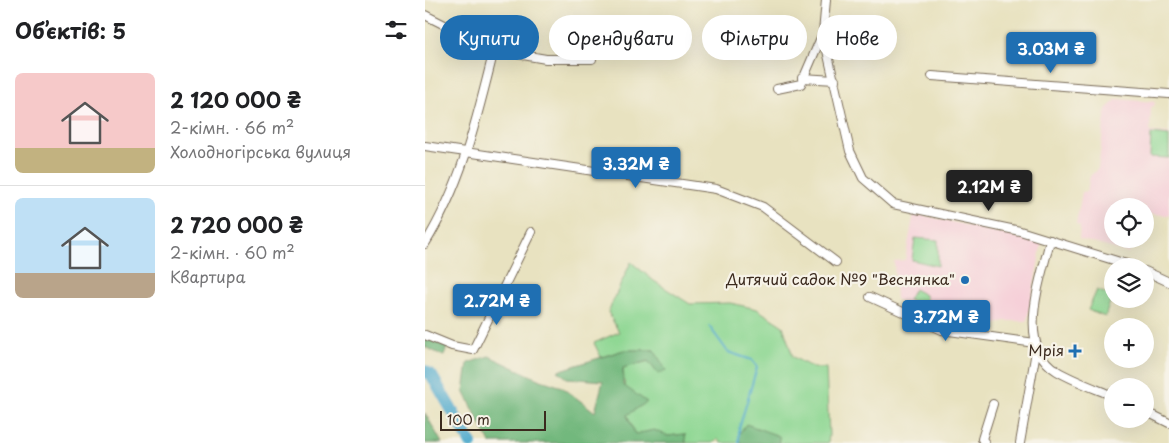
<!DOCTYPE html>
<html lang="uk">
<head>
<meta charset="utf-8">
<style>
	body { margin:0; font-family:"Playpen Sans",sans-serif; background:#f6f6f6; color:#202124; height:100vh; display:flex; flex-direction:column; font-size:19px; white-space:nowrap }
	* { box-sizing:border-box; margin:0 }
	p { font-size:16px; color:#757577 }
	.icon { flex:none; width:28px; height:28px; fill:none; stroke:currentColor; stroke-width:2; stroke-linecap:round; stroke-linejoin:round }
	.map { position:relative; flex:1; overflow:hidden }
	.drawer { display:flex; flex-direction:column; background:#fff; width:425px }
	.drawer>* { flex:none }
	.guide { position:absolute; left:15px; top:15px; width:475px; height:45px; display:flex; gap:10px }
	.tools { position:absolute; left:679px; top:198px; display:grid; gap:10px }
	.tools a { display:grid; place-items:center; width:50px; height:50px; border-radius:50%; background:#fff; box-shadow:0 5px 20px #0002; font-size:25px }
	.scale { position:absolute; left:15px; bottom:12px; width:106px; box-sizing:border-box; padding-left:5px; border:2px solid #3b2a1e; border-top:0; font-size:14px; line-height:18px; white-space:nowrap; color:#3b2a1e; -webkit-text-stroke:4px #f7f3e8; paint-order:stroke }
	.price { position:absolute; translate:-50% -42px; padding:0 11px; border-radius:5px; background:#1f6fb2; color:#fff; font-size:16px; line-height:32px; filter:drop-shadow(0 1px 2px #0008) }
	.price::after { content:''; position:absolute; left:50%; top:30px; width:15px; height:11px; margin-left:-8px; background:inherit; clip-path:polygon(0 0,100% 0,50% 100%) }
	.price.active { background:#222; color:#fff }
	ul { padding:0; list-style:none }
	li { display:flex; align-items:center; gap:15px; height:125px; padding:0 15px }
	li+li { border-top:1px solid #e0e0e0 }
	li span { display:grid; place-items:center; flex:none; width:140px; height:100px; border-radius:8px; color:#555 }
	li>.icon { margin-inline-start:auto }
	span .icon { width:60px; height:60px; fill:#fffc; stroke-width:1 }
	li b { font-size:21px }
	h2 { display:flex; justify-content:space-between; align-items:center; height:60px; padding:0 15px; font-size:21px }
	.tag { padding:0 18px; border-radius:22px; background:#fff; box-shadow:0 5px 20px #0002; font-size:18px; line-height:45px }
	.tag.active { background:#1f6fb2; color:#fff }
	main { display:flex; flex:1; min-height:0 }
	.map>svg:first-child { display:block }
	.built { fill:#f6cfd8 }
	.green { fill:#8ed793; stroke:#648058 }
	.forest { fill:#72b87d; stroke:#56714e }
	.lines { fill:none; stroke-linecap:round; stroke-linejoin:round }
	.stream { stroke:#4ea9cc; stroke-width:2 }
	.river { stroke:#4ea9cc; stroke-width:12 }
	.minor-casing { stroke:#786a57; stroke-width:10 }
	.minor { stroke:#fff; stroke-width:8 }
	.poi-dot { fill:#1f6fb2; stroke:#f7f3e8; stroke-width:2 }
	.labels { text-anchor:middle; stroke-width:4.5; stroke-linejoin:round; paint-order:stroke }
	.poi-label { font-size:15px; fill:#3b2a1e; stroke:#f7f3e8; text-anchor:end }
</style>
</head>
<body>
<main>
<section class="drawer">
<h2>Об’єктів: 5<svg class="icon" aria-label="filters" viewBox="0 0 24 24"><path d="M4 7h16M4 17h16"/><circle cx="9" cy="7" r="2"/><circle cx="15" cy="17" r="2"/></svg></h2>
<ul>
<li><span style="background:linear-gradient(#f6c9c9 75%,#c2b280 0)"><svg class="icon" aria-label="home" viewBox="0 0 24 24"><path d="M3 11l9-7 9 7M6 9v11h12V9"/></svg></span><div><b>2 120 000 ₴</b><p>2-кімн. · 66 m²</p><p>Холодногірська вулиця</p></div></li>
<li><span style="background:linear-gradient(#bfe0f5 75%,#b9a48a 0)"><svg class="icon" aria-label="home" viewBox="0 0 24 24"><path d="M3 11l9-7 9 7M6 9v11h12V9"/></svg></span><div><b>2 720 000 ₴</b><p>2-кімн. · 60 m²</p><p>Квартира</p></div></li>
</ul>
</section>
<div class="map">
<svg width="744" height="443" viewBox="0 0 744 443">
	<rect width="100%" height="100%" fill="#f7f3e8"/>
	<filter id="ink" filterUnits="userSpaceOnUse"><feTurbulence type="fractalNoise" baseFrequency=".02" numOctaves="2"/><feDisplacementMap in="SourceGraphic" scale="10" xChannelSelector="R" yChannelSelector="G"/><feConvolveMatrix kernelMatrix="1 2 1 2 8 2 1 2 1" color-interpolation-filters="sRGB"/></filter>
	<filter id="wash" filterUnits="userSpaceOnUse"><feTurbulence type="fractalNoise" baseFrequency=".0096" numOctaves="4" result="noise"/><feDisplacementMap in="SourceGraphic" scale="20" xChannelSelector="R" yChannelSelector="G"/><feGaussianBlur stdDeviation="1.12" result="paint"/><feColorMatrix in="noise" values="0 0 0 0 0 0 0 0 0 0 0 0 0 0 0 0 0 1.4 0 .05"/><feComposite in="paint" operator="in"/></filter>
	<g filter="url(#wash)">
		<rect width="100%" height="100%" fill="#e8e2c0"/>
		<!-- built -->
		<g class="built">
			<path d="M692,99L730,102L729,106L726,107L725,132L744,133V215L720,214V206H688V239H706L704,253L654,239L655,226L651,225L657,192L662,191L665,176L673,169L681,109Z"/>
			<path d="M489,213L617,243L602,321H579L555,331L523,325L471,299L469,261L480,260Z"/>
		</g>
		<!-- green -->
		<g class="green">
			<path d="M726,134L744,136V158L725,157Z"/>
			<path d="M490,238L513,240V266L487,260Z"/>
			<path d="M206,262L229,281L265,304L305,303L332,309L358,326L368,357L388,368H401L404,435L403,443H355L353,436L314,434L315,443H296L293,439L287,443H261L260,434L243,436L229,430L210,435L202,414L198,368L224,361L229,350H199L176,357L169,343L194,332L183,312Z"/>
			<path d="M489,289L500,295L503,307L483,300Z"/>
			<path d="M672,290L687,296L680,317L663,310Z"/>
		</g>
		<!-- forest -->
		<g class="forest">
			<path d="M0,338L22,347L19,356L0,347Z"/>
			<path d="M199,350H229L241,370L233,374L223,361L198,368V385L222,402L202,415L210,434L229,430L243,436L260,434L261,443H65L39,391L43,363L64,356L113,379L137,387L170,412L178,381L142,378L133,371Z"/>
			<path d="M0,413L17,443H0Z"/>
			<path d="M321,424L354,436L355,443H315L314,434Z"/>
		</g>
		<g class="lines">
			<!-- stream -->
			<path class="stream" d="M284,326L303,352L327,360L332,367L314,429V443"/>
			<!-- river -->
			<path class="river" d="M0,371L7,376L46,443"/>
		</g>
	</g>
	<g filter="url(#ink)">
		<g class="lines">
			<defs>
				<g id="minor">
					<path d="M401,0L398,33L425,151L438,178L468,204L595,231L708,266"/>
					<path d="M0,15L69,50L121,59H167"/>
					<path d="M507,76L744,94"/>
					<path d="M377,78L410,80"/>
					<path d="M352,89L376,84L398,33"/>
					<path d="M0,146L291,189L338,207L411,262"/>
					<path d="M625,240C617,278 589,345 632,371C649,381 669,388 688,396"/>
					<path d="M0,244C37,184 52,118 69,50"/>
					<path d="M720,271L744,282"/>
					<path d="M445,297L517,330L610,343V357L595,443"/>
					<path d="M0,335L27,346L48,350L106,232"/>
					<path d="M720,411L744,423"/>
					<path d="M560,443L557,439L568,404"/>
				</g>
			</defs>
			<!-- minor casing -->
			<use href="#minor" class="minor-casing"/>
			<!-- minor -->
			<use href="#minor" class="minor"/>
		</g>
	</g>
	<!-- markers -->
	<g class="poi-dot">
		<circle cx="540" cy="280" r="5"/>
		<path d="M647.5 343.5h5v5h5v5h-5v5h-5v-5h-5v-5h5z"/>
	</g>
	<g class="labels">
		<!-- poi labels -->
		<g class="poi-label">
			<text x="530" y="285">Дитячий садок №9 "Веснянка"</text>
			<text x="639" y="356">Мрія</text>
		</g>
	</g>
</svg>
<div class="tools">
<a><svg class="icon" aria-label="locate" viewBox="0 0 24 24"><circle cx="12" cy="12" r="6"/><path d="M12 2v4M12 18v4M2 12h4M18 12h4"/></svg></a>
<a><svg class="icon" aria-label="layers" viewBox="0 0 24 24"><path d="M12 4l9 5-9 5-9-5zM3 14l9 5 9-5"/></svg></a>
<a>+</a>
<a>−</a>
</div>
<div class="scale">100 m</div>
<b class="price" style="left:626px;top:74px">3.03M ₴</b>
<b class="price" style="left:211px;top:189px">3.32M ₴</b>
<b class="price active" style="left:564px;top:212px">2.12M ₴</b>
<b class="price" style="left:72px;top:326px">2.72M ₴</b>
<b class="price" style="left:521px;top:342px">3.72M ₴</b>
<div class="guide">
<a class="tag active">Купити</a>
<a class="tag">Орендувати</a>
<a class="tag">Фільтри</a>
<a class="tag">Нове</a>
</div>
</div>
</main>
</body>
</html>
